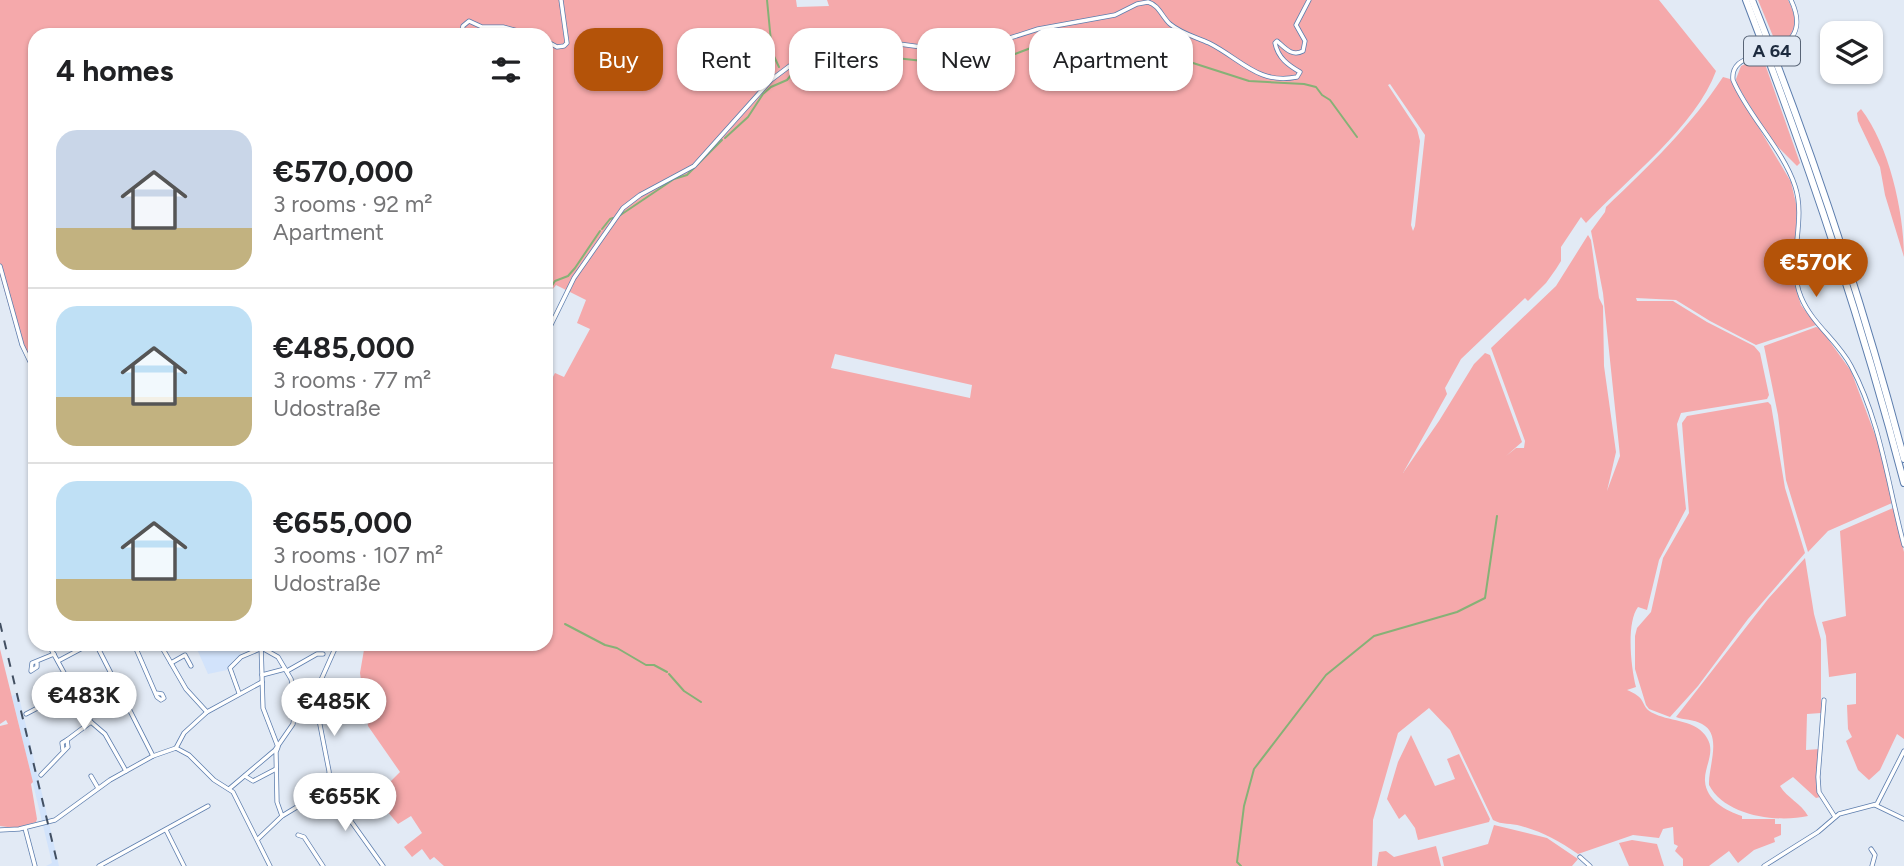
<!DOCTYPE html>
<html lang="en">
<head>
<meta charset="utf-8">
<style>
	body { margin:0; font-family:Figtree,sans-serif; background:#f6f6f6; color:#202124; height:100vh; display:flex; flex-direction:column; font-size:26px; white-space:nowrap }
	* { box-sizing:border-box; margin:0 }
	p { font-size:23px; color:#757577 }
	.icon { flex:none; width:38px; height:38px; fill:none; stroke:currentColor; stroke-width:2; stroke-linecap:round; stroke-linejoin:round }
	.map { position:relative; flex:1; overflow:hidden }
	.drawer { position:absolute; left:28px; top:28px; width:525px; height:623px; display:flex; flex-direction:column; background:#fff; border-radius:21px; box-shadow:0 2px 5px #0004 }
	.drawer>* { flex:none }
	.guide { position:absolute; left:574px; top:28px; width:665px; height:63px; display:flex; gap:14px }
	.buttons { position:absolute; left:1820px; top:21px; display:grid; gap:14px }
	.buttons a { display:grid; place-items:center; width:63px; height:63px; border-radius:14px; background:#fff; box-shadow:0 2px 5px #0004; font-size:35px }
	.price { position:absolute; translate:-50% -60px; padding:0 16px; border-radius:24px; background:#fff; color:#222; font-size:23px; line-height:46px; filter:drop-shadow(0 2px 4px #0008) }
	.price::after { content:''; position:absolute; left:50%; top:42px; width:21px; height:16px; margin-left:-10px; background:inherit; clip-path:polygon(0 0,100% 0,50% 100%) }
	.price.on { background:#b45309; color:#fff }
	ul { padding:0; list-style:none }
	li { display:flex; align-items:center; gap:21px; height:175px; padding:0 28px }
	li+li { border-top:2px solid #e0e0e0 }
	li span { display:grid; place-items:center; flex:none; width:196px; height:140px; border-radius:21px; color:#555 }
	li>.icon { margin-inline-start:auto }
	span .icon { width:84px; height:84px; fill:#fffc; stroke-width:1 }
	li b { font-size:30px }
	h2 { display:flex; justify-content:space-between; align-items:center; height:84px; padding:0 28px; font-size:30px }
	.tag { padding:0 24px; border-radius:21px; background:#fff; box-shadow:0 2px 5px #0004; font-size:24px; line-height:63px }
	.tag.on { background:#b45309; color:#fff }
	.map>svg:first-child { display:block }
	.built { fill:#d2e3fb }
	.green { fill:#f5a9ab; fill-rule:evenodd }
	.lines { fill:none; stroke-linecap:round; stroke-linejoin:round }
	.stream { stroke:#86b176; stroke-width:2 }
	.minor-casing { stroke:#5c7dad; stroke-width:5 }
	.highway-casing { stroke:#5c7dad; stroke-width:8 }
	.minor { stroke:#fff; stroke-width:3.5 }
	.highway { stroke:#fff; stroke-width:6 }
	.rail { stroke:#424f61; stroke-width:2; stroke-dasharray:9 9; stroke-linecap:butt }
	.labels { text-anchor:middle; stroke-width:7; stroke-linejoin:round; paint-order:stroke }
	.shield { fill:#e2eaf5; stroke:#586476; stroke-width:2 }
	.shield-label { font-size:18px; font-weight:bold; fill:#1d2b3f }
</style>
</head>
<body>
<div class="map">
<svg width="1904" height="866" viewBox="0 0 1904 866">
	<rect width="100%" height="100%" fill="#e2eaf5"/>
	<!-- built -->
	<g class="built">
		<path d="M202,644H237L241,655L233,660L227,670L208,674L196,647Z"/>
		<path d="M18,693L27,730L59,866H46L52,863L12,696Z"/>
	</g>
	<!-- green -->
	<g class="green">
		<path d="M0,0H796L797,7L829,6L827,0H1659L1716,71C1696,126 1627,179 1586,223L1581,217L1561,247V261L1556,269L1546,283L1528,301L1525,298L1461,359L1445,388L1447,394L1403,473L1439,421L1474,364L1485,353L1490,355L1522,442L1506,456L1516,448H1524L1525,441L1491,348L1556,286L1588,235L1591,240L1599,298L1603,306L1604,366L1616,452L1607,491L1620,456L1603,293L1591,231L1605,212L1606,207C1649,166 1691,126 1723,77L1730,79L1791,182L1797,208L1793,280L1801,305L1816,325L1756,345L1710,321L1676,300L1636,298L1637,301H1673L1707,322L1754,346L1760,353L1769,395L1767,399L1681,413L1677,424L1686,509L1659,560L1647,610L1638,607C1626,623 1631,668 1636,687L1627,690C1632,692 1638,695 1641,699C1646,707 1645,710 1655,714C1672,722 1697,720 1707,738C1716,752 1704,767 1705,781C1706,800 1726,811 1742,816V819H1775V824H1781V835L1774,838L1775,842L1754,850L1738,863L1729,851L1709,866H1683V859L1675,851L1678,846L1674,844L1673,827L1663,829L1659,838L1633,835L1578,854C1559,841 1543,832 1521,826C1511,823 1502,825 1493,820L1450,730L1429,708L1398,733L1373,820L1372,866H444L434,857L430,860L422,849L412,857L404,847L422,833L411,816L398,824L375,797L400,772L368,726L360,673L365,644H546V390L555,373L564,377L590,329L577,323L586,300L556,285L546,298V35H35V375L20,345L0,275ZM1390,84L1425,135L1415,226L1413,231L1411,225L1420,141L1417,129L1388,85ZM835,354L972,385L970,398L831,368Z"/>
		<path d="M1758,0H1788C1796,15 1798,27 1786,41H1775Z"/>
		<path d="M1759,58L1765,64L1800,163L1797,166L1771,140L1737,85L1736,79L1741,66Z"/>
		<path d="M1861,109C1889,145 1904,212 1904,257L1885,195L1880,167L1858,121L1857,113Z"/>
		<path d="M1816,327L1820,328L1851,371L1880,448L1892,503L1828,531L1808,552L1786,480L1778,415L1764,346Z"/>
		<path d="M1768,402L1771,405L1785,488L1805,553L1748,619L1698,686L1670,717L1649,709L1646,705L1635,669V636L1637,628L1651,612L1663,558L1689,513L1682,423L1687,416Z"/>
		<path d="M1893,508L1904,552V739L1897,734L1880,770L1869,780L1858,770L1846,741L1852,737L1848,729L1847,705L1856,704V673L1829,677L1826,636L1822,622L1846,616L1840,531Z"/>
		<path d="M1805,558L1814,614L1821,640V713L1807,714L1806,750L1820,749L1818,791L1820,797L1816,798L1793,777L1780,786C1787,798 1801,803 1808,816C1777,823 1725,816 1709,785C1708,767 1723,735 1702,724C1694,719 1683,720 1676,717L1768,599Z"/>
		<path d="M0,649L33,782L31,784L37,819L36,822L15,828L0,826V726L8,724L6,720L0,724Z"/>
		<path d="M1411,735L1435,786L1455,779L1447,759L1459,754L1490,819L1489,822L1418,840L1415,828L1405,814L1399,819L1387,799L1398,762Z"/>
		<path d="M1494,825L1547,838L1578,859L1572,866H1444L1442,857L1488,844Z"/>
		<path d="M1632,840L1657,844L1664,866H1629L1619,843Z"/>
		<path d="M1436,846L1441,866H1377L1379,852L1386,851L1394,857Z"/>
	</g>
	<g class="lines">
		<!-- stream -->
		<g class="stream">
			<path d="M767,0L772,52L779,67"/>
			<path d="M1193,63L1249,81L1304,84L1316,87L1322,95L1330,100L1357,137"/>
			<path d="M799,65L825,59L878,56L968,66L987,59L998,67L1005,55L1015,54L1036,46L1078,43L1111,34L1134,38L1165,63H1189"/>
			<path d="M725,138L748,117L763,94L771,87L787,80L797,68"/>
			<path d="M619,216L674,179L687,175L722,140"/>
			<path d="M602,229L610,219L613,218"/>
			<path d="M546,295L555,281L568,276L575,268L600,231"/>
			<path d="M565,624L605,645L617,648L646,665H654L667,672"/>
			<path d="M669,674L684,691L701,702"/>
			<path d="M1241,866L1237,862L1244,806L1254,769L1326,675L1374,636L1457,612L1485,598L1497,516"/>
		</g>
		<defs>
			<g id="minor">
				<path d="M461,35L463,26L469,21L482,27H503L533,35"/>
				<path d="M546,41L557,47L564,46L567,43L561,0"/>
				<path d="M1779,47C1800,37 1800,19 1791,0"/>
				<path d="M1760,53C1747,59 1731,62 1733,80C1748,116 1783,149 1795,186C1807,222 1786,261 1801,297C1812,324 1838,341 1851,366C1881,422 1888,486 1904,545"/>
				<path d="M0,266L22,345L35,372"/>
				<path d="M546,335L574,278L623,208L640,195L694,166L771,80L803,56L821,48L877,41L951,51H969L1038,29L1115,15L1137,4L1148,2C1159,5 1162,17 1170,24C1182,34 1196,37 1209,43C1241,59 1258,85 1297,77L1300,72C1288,65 1278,58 1275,43L1277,41C1285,48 1292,57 1303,51L1305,41L1296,25L1309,0"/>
				<path d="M96,644L153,756"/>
				<path d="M134,644L157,697L161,700L164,698L162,694L156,693"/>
				<path d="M160,644L186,689L207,712"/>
				<path d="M261,644L263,708L278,747L276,752L277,802L282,816"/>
				<path d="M51,649L91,722L105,734L126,771"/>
				<path d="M58,661L90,644"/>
				<path d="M37,663V667L31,671L32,663L54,654"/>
				<path d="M171,663L185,655L191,666"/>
				<path d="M287,671L317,654H323"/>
				<path d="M262,675L285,669"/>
				<path d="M314,694L329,771L330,787L333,796L383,866"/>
				<path d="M1824,700L1818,777L1819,792L1835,817"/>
				<path d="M296,701L312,695L317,689L337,644"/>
				<path d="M26,714L47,703L55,707L56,702L75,691"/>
				<path d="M176,748L184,733L207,712L262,682"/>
				<path d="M63,750L62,743L67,740"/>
				<path d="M41,775L68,747L67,740L91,722"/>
				<path d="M91,776L98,788"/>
				<path d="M245,776L253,781L276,769"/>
				<path d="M229,789L275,750L293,724L296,701L291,679L278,657L262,648L241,657L230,668L239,693"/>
				<path d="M1875,805L1904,819"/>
				<path d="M25,828L35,866"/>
				<path d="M0,830L19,829L55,820L110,780L153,756L176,748L189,755L214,780L233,792L270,866"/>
				<path d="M166,830L184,866"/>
				<path d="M298,835L304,837L323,866"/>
				<path d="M258,839L282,816L330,787"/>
				<path d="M1871,849L1875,855L1872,866"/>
				<path d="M1580,857L1590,866"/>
				<path d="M99,866L208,806"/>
				<path d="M1764,866L1818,832L1839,814L1877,804L1904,751"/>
			</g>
			<g id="highway">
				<path d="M1746,0C1807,158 1861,318 1904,483"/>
				<path d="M1752,0C1812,150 1863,303 1904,459"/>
			</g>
		</defs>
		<!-- minor casing -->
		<use href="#minor" class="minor-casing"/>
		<!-- highway casing -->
		<use href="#highway" class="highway-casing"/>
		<!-- minor -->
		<use href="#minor" class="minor"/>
		<!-- highway -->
		<use href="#highway" class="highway"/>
		<!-- rail -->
		<path class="rail" d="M0,623L58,866"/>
	</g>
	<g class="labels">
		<!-- shield labels -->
		<rect class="shield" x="1744" y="36.5" width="56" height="29" rx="5"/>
		<g class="shield-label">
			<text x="1772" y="57">A 64</text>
		</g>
	</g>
</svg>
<div class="buttons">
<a><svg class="icon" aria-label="layers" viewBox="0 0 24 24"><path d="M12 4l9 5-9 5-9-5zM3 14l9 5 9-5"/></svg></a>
</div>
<b class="price on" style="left:1816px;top:299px">€570K</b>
<b class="price" style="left:84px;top:732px">€483K</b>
<b class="price" style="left:334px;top:738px">€485K</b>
<b class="price" style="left:345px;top:833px">€655K</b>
<div class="guide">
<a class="tag on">Buy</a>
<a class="tag">Rent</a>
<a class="tag">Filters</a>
<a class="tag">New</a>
<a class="tag">Apartment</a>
</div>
<section class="drawer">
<h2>4 homes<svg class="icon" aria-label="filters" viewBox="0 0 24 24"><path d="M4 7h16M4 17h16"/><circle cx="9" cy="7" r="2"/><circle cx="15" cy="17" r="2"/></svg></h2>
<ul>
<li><span style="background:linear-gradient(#c9d6e8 70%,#c2b280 0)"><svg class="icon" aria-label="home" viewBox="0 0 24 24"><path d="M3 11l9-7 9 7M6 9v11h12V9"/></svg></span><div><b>€570,000</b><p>3 rooms · 92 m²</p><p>Apartment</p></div></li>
<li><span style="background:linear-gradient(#bfe0f5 65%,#c2b280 0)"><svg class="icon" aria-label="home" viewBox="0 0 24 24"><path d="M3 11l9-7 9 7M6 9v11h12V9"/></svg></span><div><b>€485,000</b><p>3 rooms · 77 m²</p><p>Udostraße</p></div></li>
<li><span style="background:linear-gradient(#bfe0f5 70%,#c2b280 0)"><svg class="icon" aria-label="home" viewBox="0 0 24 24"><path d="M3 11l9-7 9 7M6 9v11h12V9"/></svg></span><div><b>€655,000</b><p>3 rooms · 107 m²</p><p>Udostraße</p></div></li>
</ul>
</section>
</div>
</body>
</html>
